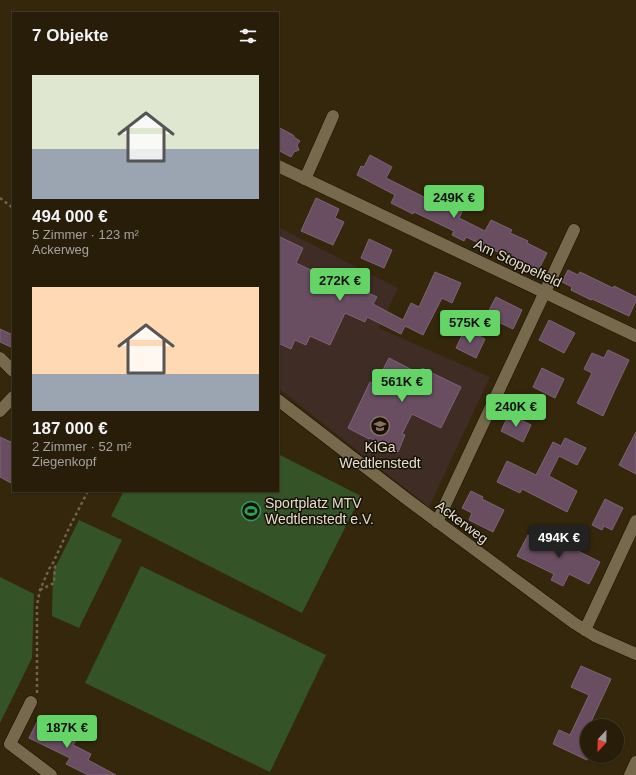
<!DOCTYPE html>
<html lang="de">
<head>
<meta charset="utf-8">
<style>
	body { margin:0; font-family:Helvetica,sans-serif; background:#2f2612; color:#f1f3f6; height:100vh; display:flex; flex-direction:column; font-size:15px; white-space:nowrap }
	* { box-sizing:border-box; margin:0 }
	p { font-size:13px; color:#a4a29c }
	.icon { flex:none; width:22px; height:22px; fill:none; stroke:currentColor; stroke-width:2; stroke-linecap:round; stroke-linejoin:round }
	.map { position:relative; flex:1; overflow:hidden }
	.panel { position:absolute; left:12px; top:12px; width:267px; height:480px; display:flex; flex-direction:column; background:#271d09; border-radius:0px; box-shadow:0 1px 3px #0004,0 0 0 1px #433b2a }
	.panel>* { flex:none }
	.needle { width:26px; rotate:202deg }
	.fabs { position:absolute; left:580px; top:719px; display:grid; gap:8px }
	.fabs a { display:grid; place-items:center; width:44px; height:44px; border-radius:50%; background:#271d09; box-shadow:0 1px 3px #0004,0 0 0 1px #433b2a; font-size:20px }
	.price { position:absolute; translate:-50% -34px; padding:0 9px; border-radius:4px; background:#65d467; color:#111; font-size:13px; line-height:26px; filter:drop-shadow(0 1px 2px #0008) }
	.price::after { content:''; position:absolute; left:50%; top:24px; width:12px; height:9px; margin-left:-6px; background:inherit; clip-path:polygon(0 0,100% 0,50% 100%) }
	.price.on { background:#222; color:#fff }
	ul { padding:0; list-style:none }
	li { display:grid; align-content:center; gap:8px; height:212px; padding:0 20px }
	li span { display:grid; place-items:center; height:124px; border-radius:0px; color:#555 }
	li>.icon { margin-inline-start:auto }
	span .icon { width:72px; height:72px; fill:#fffc; stroke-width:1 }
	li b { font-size:17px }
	h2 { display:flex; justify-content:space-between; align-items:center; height:48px; padding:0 20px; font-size:17px }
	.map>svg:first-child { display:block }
	.education { fill:#3e2c25 }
	.green { fill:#345427 }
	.building { fill:#694e62; stroke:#7e6377 }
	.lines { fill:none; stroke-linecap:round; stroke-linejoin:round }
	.minor-casing { stroke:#1b0f00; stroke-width:13 }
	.path { stroke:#6f644d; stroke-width:2.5; stroke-dasharray:3 3; stroke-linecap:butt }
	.minor { stroke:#77694c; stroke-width:12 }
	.labels { text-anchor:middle; stroke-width:3; stroke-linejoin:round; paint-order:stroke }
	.street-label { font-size:14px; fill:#e6dece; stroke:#171106 }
	.poi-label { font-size:14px; fill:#e6dece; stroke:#171106 }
</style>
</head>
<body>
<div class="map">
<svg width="636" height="775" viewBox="0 0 636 775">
	<rect width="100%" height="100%" fill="#34270c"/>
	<!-- education -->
	<path class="education" d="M278,227L398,288L379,328L490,377L429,507L278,388Z"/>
	<!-- green -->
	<g class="green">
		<path d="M278,454L361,496L302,613L111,516L124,491H278Z"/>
		<path d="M79,520L122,540L79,628L52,616L53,572Z"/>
		<path d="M141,566L326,655L270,772L85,683Z"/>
		<path d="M0,577L34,594L32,658L0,723Z"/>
	</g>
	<!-- building -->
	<g class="building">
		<path d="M278,127L293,135L295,138L300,141L297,145L299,150L294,152L291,157L278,150Z"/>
		<path d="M370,155L392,167L386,178L440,205L441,202L462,212L459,218L485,231L491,220L512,230L510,233L528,241L527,243L547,253L537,273L516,263L517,261L466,237L464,241L452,235L454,231L414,212L413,214L391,203L395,195L357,175L361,166L364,167Z"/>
		<path d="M316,198L339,209L335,218L344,222L333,245L301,231Z"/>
		<path d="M278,236L303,248L296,263L334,281L336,278L377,297L373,304L403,320L411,303L419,307L435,272L461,283L452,303L442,298L423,335L405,326L401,334L367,317L365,322L345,313L330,345L310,336L306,345L295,340L291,349L278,343Z"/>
		<path d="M369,239L392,250L384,268L361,258Z"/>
		<path d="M568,270L578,275L580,272L613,288L614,286L636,297V301L629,316L592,299L591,300L571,290L572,287L562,282Z"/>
		<path d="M496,297L522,310L513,329L486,316Z"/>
		<path d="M549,320L575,333L564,353L539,340Z"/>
		<path d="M0,329L13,335V348L0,342Z"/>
		<path d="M465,329L485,339L476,358L456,348Z"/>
		<path d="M608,350L629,360L613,394L603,416L577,403L592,373L584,369L592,353L604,358Z"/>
		<path d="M389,358L420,374L422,368L461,387L441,428L412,414L402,434L405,435L398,452L370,438L369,439L348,428L370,382L375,385Z"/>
		<path d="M542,368L564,379L555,398L533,387Z"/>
		<path d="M509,414L531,425L523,442L501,431Z"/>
		<path d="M636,432V474L619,465Z"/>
		<path d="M0,437L13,443V484L0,477Z"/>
		<path d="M565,438L586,448L577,465L559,456L549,476L577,491L567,512L522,489L520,493L497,482L507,461L536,475L553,442L561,446Z"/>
		<path d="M471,491L483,497L482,499L504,510L493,532L469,520L472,513L462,508Z"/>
		<path d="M605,499L623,508L612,530L604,526L602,530L592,525Z"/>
		<path d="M560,532L571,538L568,546L600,562L589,584L569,574L563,586L551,580L554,574L517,556L528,535L541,542L544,536L556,541Z"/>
		<path d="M581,666L611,679L589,726H587V760L553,744L559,730L570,735L589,695L571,687Z"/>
		<path d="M38,720L76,740L73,745L91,754L88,760L116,775H88L66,764L70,758L29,738Z"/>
	</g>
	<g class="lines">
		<defs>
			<g id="minor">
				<path d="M278,166L636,336"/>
				<path d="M305,179L333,116"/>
				<path d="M0,358L13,371"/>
				<path d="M278,400L408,500L574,623L595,636L636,654"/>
				<path d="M0,411L13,397"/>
				<path d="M437,522L574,230"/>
				<path d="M585,630L636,521"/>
				<path d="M31,702L10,744L51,775"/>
				<path d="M630,775L636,762"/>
			</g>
		</defs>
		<!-- minor casing -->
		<use href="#minor" class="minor-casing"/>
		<!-- path -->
		<g class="path">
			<path d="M0,198L13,208"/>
			<path d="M40,590L54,583L55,566L53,563"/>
			<path d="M37,693V605L40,590L49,569L53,563L70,526L88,491"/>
		</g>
		<!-- minor -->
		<use href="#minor" class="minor"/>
	</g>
	<!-- icons -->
	<defs>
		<symbol id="school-ring" viewBox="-11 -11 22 22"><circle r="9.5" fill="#171106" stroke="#8d6e63" stroke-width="1.5"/><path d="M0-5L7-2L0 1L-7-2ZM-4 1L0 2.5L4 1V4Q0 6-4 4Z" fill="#8d6e63"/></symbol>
		<symbol id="stadium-ring" viewBox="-11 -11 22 22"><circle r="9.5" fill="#171106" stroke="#2e9e5b" stroke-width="1.5"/><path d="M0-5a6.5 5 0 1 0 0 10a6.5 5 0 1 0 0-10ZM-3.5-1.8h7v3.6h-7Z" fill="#2e9e5b"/></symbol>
	</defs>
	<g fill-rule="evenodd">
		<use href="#school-ring" x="369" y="415" width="22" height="22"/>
		<use href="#stadium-ring" x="240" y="500" width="22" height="22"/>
	</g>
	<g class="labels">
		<!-- street labels -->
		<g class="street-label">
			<text transform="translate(518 263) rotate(25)" y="5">Am Stoppelfeld</text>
			<text transform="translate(462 522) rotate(37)" y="5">Ackerweg</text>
		</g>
		<!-- poi labels -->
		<g class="poi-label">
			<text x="380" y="452">KiGa<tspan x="380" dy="16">Wedtlenstedt</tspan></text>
			<text x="265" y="508" text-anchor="start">Sportplatz MTV<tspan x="265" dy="16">Wedtlenstedt e.V.</tspan></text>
		</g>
	</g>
</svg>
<div class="fabs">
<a><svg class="needle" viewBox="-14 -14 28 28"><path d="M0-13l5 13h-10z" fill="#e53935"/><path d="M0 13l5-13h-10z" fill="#a4a29c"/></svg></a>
</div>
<b class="price" style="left:454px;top:219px">249K €</b>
<b class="price" style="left:340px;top:302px">272K €</b>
<b class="price" style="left:470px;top:344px">575K €</b>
<b class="price" style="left:402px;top:403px">561K €</b>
<b class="price" style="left:516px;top:428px">240K €</b>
<b class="price on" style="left:559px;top:559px">494K €</b>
<b class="price" style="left:67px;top:749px">187K €</b>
<section class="panel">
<h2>7 Objekte<svg class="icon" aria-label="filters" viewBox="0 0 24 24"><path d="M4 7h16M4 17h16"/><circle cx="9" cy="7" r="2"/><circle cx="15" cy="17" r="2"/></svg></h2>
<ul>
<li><span style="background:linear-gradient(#dfe7d0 60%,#9aa5b1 0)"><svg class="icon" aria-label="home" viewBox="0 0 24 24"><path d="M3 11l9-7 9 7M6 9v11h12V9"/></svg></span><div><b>494 000 €</b><p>5 Zimmer · 123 m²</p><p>Ackerweg</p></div></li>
<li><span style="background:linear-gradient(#ffd9b3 70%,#9aa5b1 0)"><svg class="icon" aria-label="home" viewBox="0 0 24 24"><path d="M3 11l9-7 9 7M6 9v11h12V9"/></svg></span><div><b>187 000 €</b><p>2 Zimmer · 52 m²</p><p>Ziegenkopf</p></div></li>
</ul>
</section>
</div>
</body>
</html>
